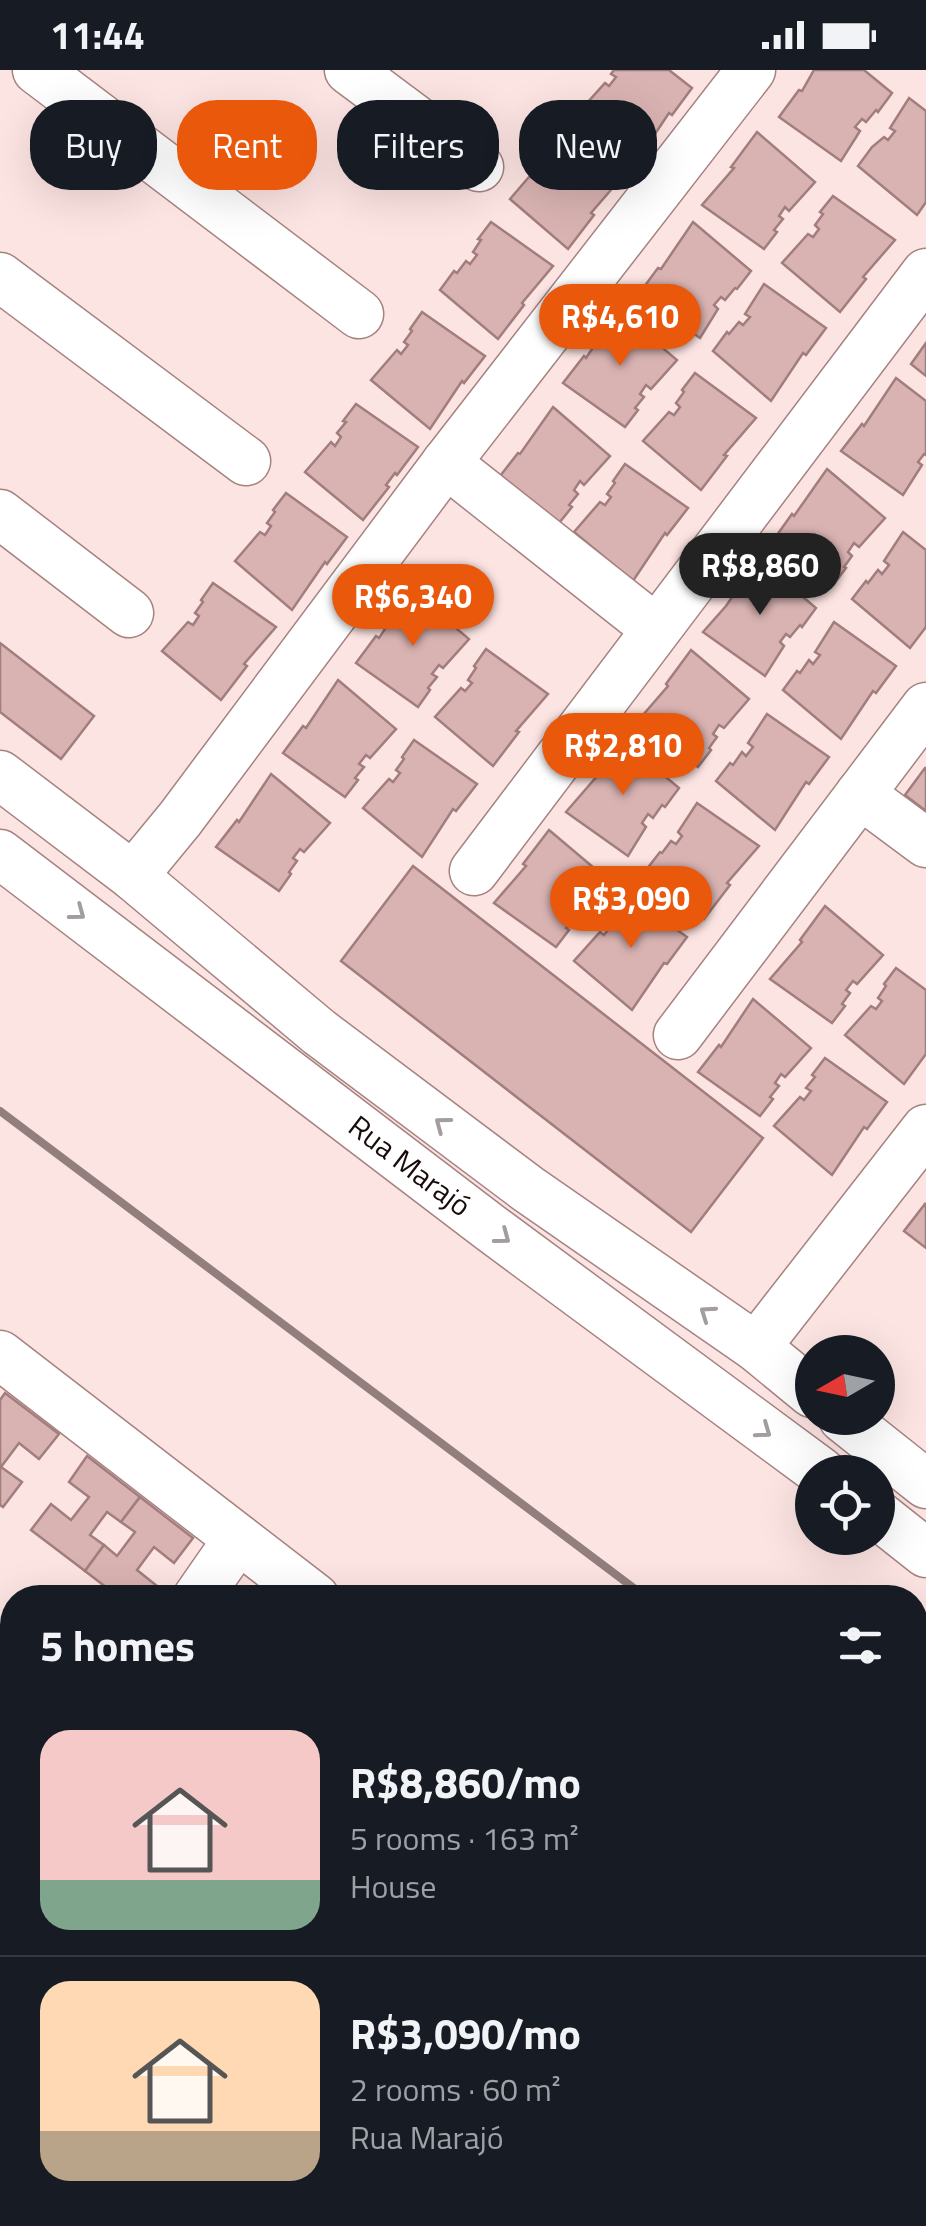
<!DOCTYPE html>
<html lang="en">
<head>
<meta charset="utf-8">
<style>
	body { margin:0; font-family:"Titillium Web",sans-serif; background:#242831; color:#f1f3f6; height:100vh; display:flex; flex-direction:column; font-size:38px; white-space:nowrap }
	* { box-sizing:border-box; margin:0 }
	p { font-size:32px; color:#9ea1a6 }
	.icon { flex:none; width:55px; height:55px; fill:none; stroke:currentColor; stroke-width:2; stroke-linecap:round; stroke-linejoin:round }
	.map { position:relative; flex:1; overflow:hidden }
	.drawer { position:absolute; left:0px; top:1515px; width:928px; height:642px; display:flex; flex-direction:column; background:#171b24; border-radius:40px 40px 0 0; box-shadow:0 10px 40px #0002 }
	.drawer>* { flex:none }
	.guide { position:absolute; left:30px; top:30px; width:868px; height:90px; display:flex; gap:20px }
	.needle { width:65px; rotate:261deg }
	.controls { position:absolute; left:795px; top:1265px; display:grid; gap:20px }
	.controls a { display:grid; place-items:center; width:100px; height:100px; border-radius:50%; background:#171b24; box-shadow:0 10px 40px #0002; font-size:50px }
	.price { position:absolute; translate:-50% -85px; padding:0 22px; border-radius:35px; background:#ea580c; color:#fff; font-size:32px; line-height:65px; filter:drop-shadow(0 2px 5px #0008) }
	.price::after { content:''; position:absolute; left:50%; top:60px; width:30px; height:22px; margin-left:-15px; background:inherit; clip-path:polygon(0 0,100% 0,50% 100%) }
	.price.on { background:#222; color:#fff }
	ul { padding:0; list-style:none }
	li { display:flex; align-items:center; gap:30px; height:250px; padding:0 40px }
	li+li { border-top:2px solid #363941 }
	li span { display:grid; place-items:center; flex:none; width:280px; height:200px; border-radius:30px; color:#555 }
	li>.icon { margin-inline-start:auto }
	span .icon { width:120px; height:120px; fill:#fffc; stroke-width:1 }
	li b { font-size:42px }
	h2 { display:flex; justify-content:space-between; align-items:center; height:120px; padding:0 40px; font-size:42px }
	.pill { padding:0 35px; border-radius:40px; background:#171b24; box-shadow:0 10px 40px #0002; font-size:35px; line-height:90px }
	.pill.on { background:#ea580c; color:#fff }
	.status { display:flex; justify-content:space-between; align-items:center; height:70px; padding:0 50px; background:#171b24; direction:ltr }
	.status svg { height:28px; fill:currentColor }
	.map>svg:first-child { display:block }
	.building { fill:#d9b3b2; stroke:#a17e7d; stroke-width:2.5 }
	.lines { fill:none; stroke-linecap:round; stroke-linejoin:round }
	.minor-casing { stroke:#a68281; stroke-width:51 }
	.minor { stroke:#fff; stroke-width:48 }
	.rail { stroke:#917e7d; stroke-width:8 }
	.oneway { stroke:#a39d9d }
	.labels { text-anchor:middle; stroke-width:8; stroke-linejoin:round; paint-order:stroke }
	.street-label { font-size:30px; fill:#180b0b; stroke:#fce4e2 }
</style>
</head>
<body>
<div class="status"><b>11:44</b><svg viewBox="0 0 49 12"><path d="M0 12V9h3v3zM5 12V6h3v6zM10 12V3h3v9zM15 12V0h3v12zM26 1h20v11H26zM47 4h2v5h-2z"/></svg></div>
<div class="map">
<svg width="926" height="2156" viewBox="0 0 926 2156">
	<rect width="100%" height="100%" fill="#fce4e2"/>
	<!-- building -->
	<g class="building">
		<path d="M614,0H669L692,18L672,45L669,43L637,91L579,42L605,13L609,16L616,7L611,4Z"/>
		<path d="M814,0H864L892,23L878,42L876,40L866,52L862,49L855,57L860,61L841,91L779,47L799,20L802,21Z"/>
		<path d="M909,28L926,41V132L917,145L858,96L872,77L884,67L888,70L895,61L890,58Z"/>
		<path d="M561,62L623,106L591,143L594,145L568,179L510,129L535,100L540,104L546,95L542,92L548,79Z"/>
		<path d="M757,62L815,112L789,141L785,137L779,146L783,149L774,160L777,162L764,179L702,135L734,98L731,97Z"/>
		<path d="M833,126L895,170L863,207L866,209L840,242L782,193L808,164L813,167L819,159L815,155L823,144L820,142Z"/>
		<path d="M491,152L553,196L522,233L524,235L498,269L440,220L454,201L457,203L466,191L470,194L477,185L473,182L481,170L478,169Z"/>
		<path d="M693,152L751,201L737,219L735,218L725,230L721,227L714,235L718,239L700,268L638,225L658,198L661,199Z"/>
		<path d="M764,214L826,258L806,285L803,283L771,331L713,281L727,262L729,264L739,252L743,255L750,247L745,244Z"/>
		<path d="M618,240L677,290L651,319L646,315L640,324L644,327L635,338L638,340L625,357L563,313L584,286L586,288Z"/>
		<path d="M422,242L485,286L464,313L462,311L430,359L371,310L397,280L401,284L408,275L404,272L412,261L410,259Z"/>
		<path d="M926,273V306L911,294Z"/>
		<path d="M695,303L756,348L724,385L727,386L701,420L643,371L669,342L674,345L680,337L676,333L684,322L682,320Z"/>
		<path d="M896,308L926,331V385L924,384L918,392L922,395L903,425L841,381L862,354L864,356Z"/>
		<path d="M356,334L418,377L397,405L395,403L386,415L389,417L363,450L305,402L331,372L335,376L341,367L337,363L346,352L343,351Z"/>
		<path d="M553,337L610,386L584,415L580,411L574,420L578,424L569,435L572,437L559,453L497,410L518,383L520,384Z"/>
		<path d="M625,394L688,438L667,465L665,463L633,511L574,462L600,432L605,435L611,427L607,424L615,413L613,411Z"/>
		<path d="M827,399L885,448L859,477L854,473L848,482L852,486L844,497L846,498L833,515L772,472L792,444L794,446Z"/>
		<path d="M286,423L347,467L327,494L325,492L292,540L235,491L260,462L265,465L271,456L267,453L275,442L273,440Z"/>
		<path d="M903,462L926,480V557L910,578L852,529L866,511L868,513L878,500L882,504L889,495L884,491Z"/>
		<path d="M758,489L816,538L802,557L800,555L790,567L786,564L780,572L784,576L765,606L703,562L726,536Z"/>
		<path d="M213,513L276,557L244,594L247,596L221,630L162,581L188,552L193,555L199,546L195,543L203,532L201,530Z"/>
		<path d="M411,520L469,569L443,598L439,595L432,604L437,607L428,618L430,620L418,637L356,593L376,566L379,568Z"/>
		<path d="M834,552L896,596L876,623L873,621L841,669L783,620L797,601L800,603L809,590L813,594L820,585L815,582Z"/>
		<path d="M0,573L94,646L61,689L0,642Z"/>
		<path d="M486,579L548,624L516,661L519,662L493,696L435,647L461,618L465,621L472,613L468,610L476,598L474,596Z"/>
		<path d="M691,580L749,629L724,658L719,655L713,664L717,667L709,678L711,680L698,697L636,653L668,616L666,614Z"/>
		<path d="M338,610L396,659L370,688L366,685L359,694L364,697L355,708L358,710L345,727L283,683L303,656L306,658Z"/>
		<path d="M767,644L829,687L809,714L806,712L775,760L716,711L730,693L733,695L742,682L746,686L753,677L748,673Z"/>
		<path d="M414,670L477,714L456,741L453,739L422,787L363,738L389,709L393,712L400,703L396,700L404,689L402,687Z"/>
		<path d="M621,670L679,718L665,737L662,735L653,748L648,744L642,753L646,757L628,786L566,742L598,705L595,703Z"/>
		<path d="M925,698H926V741L905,725Z"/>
		<path d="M271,704L330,753L304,782L300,779L293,788L297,791L289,802L291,804L279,821L216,777L237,750L239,752Z"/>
		<path d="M697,733L759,776L727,813L730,815L704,849L646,800L660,782L662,783L671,771L676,774L682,766L678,762Z"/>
		<path d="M549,760L607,809L582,839L577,835L571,844L575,847L566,858L569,860L556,877L494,833L526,796L523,794Z"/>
		<path d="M413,796L763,1068L691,1162L341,891Z"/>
		<path d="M625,823L687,867L667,894L664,893L632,940L574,891L600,862L604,865L611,856L606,853L615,842L612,840Z"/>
		<path d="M825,836L883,885L857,914L853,911L846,920L850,923L842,934L845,936L832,953L770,909L802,872L800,870Z"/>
		<path d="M896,898L926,920V984L904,1014L845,965L871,936L876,939L882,931L878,928L886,916L884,914Z"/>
		<path d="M753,929L811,978L785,1007L781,1004L775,1013L779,1016L770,1027L773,1029L760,1046L698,1002L719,975L721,977Z"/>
		<path d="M825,988L887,1032L867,1059L864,1057L832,1105L774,1056L800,1027L804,1030L811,1021L806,1018L815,1007L812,1005Z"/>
		<path d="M925,1134L926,1135V1178L904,1161Z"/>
		<path d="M5,1323L59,1364L39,1389L19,1373L1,1397L22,1412L3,1437L0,1435V1330Z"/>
		<path d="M87,1386L140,1427L121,1452L107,1442L90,1465L104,1475L85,1501L31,1460L51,1434L71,1450L89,1427L69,1412Z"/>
		<path d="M140,1427L193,1468L174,1493L154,1477L137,1500L157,1516L148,1528H120L85,1501L104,1475L117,1486L135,1462L121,1452Z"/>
	</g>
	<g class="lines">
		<defs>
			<g id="minor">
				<path d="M37,0L359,244"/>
				<path d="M349,0L479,97"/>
				<path d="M0,207L246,391"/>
				<path d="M446,393L656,559"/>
				<path d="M0,444L129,543"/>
				<path d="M0,705L133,806L319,962L528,1119L756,1277L812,1323"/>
				<path d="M860,724L926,773"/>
				<path id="s1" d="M0,784L492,1159L821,1402"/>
				<path d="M474,801L926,203"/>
				<path d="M133,806L180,749L446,393L751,0"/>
				<path d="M678,965L926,637"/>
				<path d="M756,1277L926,1059"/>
				<path d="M0,1285L315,1528"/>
				<path d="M843,1348L926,1414"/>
				<path d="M878,1445L926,1483"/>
				<path d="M197,1528L238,1469"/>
				<path d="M915,1977L926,1985"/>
				<path d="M0,2035L12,2033"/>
				<path d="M915,2096L926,2090"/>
				<path d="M213,2145L215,2156"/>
				<path d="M356,2145L358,2156"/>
			</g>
		</defs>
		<!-- minor casing -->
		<use href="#minor" class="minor-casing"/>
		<!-- minor -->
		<use href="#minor" class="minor"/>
		<!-- rail -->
		<g class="rail">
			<path d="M0,1041L647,1528"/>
			<path d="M915,1729L926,1737"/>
		</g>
	</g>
	<!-- one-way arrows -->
	<defs><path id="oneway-chevron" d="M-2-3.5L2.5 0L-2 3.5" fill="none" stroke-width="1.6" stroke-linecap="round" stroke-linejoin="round" transform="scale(2.5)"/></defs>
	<g class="oneway">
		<use href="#oneway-chevron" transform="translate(78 843) rotate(37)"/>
		<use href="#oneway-chevron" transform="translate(442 1054) rotate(-143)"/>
		<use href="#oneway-chevron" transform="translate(503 1167) rotate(37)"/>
		<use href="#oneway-chevron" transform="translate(707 1243) rotate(-145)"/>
		<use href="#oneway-chevron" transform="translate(764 1361) rotate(36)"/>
	</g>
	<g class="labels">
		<!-- street labels -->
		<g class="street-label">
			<text dy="10" stroke="none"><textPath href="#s1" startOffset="515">Rua Marajó</textPath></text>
		</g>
	</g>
</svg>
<div class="controls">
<a><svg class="needle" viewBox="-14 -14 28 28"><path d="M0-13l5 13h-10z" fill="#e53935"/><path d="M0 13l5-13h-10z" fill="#9ea1a6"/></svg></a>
<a><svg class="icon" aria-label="locate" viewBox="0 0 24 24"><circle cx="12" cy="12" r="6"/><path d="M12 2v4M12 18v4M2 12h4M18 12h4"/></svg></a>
</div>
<b class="price" style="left:620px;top:299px">R$4,610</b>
<b class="price on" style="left:760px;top:548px">R$8,860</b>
<b class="price" style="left:413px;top:579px">R$6,340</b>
<b class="price" style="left:623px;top:728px">R$2,810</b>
<b class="price" style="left:631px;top:881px">R$3,090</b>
<div class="guide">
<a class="pill">Buy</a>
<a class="pill on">Rent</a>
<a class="pill">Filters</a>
<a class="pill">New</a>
</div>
<section class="drawer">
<h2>5 homes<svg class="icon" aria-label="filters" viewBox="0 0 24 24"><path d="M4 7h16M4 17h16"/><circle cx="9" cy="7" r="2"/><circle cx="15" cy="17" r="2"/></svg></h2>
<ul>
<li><span style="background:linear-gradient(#f6c9c9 75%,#7fa58c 0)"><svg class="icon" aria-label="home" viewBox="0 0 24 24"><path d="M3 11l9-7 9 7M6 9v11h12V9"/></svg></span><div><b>R$8,860/mo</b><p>5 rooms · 163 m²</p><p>House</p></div></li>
<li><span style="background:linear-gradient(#ffd9b3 75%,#b9a48a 0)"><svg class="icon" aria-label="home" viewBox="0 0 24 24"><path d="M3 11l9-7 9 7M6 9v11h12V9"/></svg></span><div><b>R$3,090/mo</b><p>2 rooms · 60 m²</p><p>Rua Marajó</p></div></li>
</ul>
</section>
</div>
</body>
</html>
